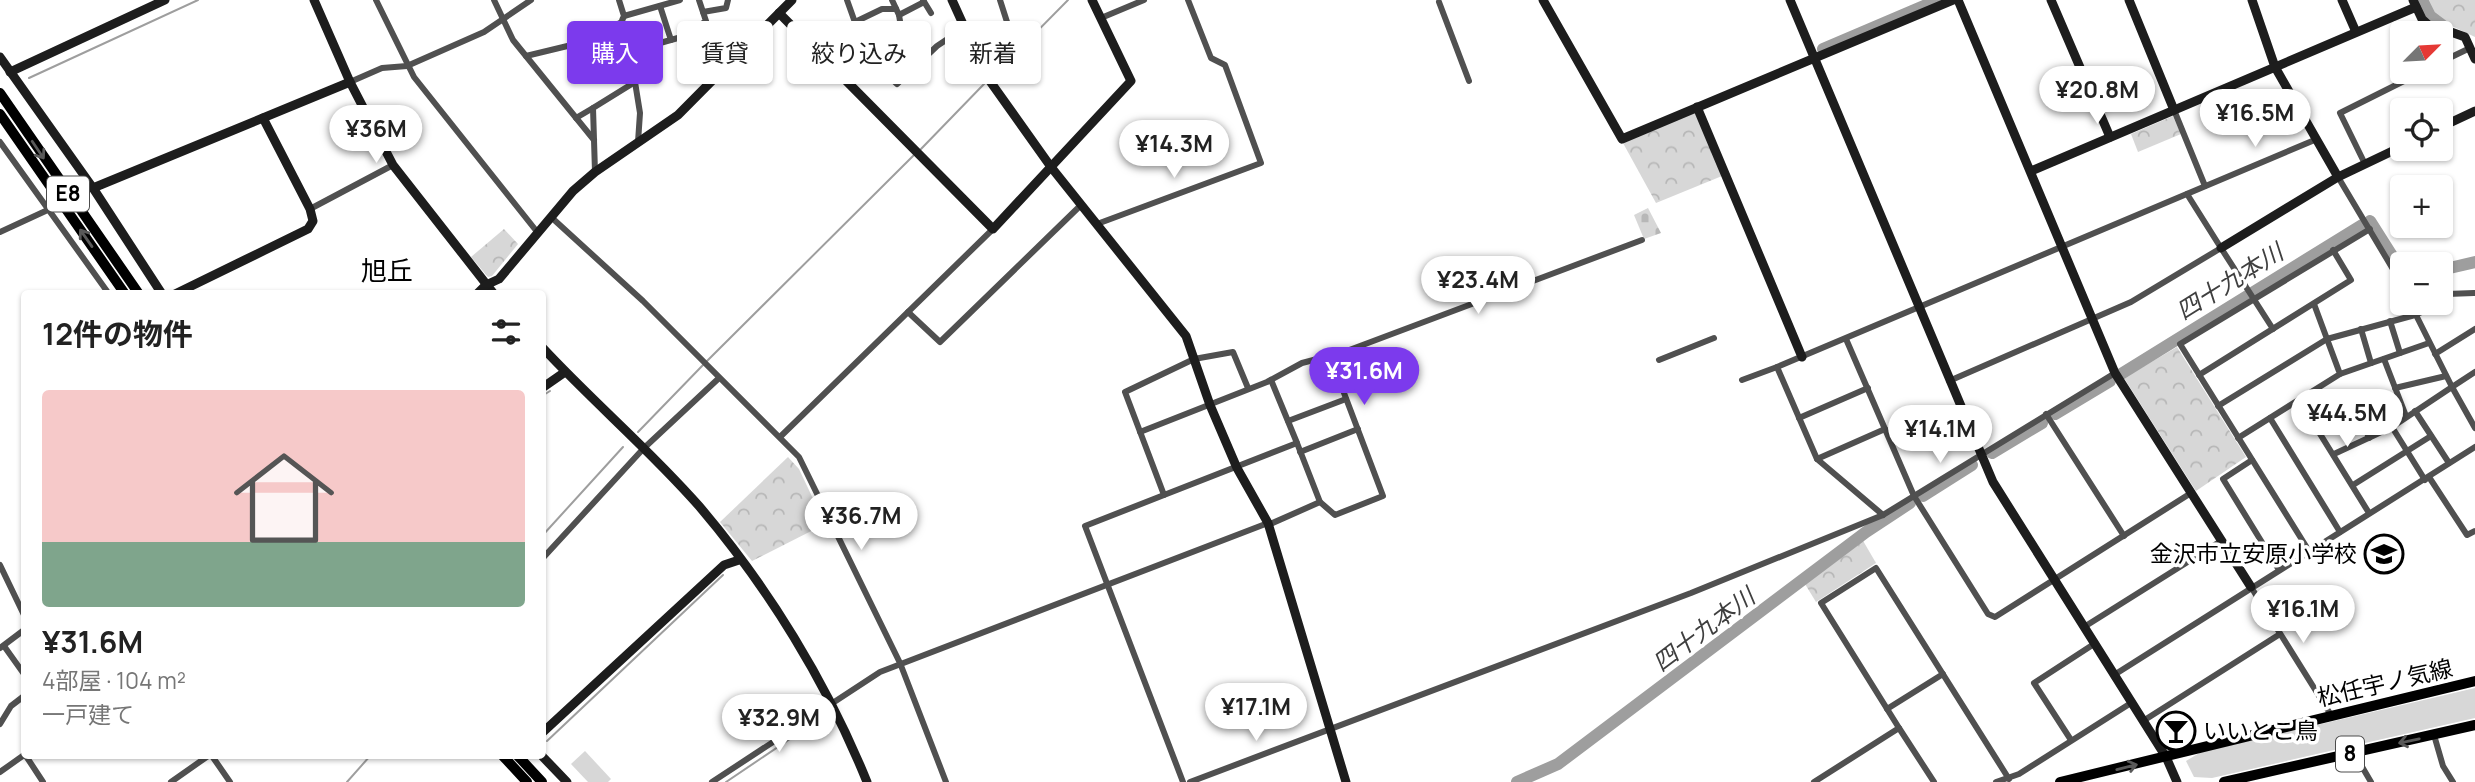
<!DOCTYPE html>
<html lang="ja">
<head>
<meta charset="utf-8">
<style>
	body { margin:0; font-family:Manrope,"Noto Sans JP",sans-serif; background:#f2f2f2; color:#222; height:100vh; display:flex; flex-direction:column; font-size:26px; white-space:nowrap }
	* { box-sizing:border-box; margin:0 }
	p { font-size:23px; color:#767676 }
	.icon { flex:none; width:38px; height:38px; fill:none; stroke:currentColor; stroke-width:2; stroke-linecap:round; stroke-linejoin:round }
	.map { position:relative; flex:1; overflow:hidden }
	.drawer { position:absolute; left:21px; top:290px; width:525px; height:469px; display:flex; flex-direction:column; background:#fff; border-radius:7px; box-shadow:0 2px 5px #0004 }
	.drawer>* { flex:none }
	.top-card { position:absolute; left:567px; top:21px; width:665px; height:63px; display:flex; gap:14px }
	.needle { width:46px; rotate:66deg }
	.fabs { position:absolute; left:2390px; top:21px; display:grid; gap:14px }
	.fabs a { display:grid; place-items:center; width:63px; height:63px; border-radius:7px; background:#fff; box-shadow:0 2px 5px #0004; font-size:35px }
	.price { position:absolute; translate:-50% -60px; padding:0 16px; border-radius:24px; background:#fff; color:#222; font-size:23px; line-height:46px; filter:drop-shadow(0 2px 4px #0008) }
	.price::after { content:''; position:absolute; left:50%; top:42px; width:21px; height:16px; margin-left:-10px; background:inherit; clip-path:polygon(0 0,100% 0,50% 100%) }
	.price.current { background:#7c3aed; color:#fff }
	ul { padding:0; list-style:none }
	li { display:grid; align-content:center; gap:14px; height:371px; padding:0 21px }
	li span { display:grid; place-items:center; height:217px; border-radius:7px; color:#555 }
	li>.icon { margin-inline-start:auto }
	span .icon { width:126px; height:126px; fill:#fffc; stroke-width:1 }
	li b { font-size:30px }
	h2 { display:flex; justify-content:space-between; align-items:center; height:84px; padding:0 21px; font-size:30px }
	.tag { padding:0 24px; border-radius:7px; background:#fff; box-shadow:0 2px 5px #0004; font-size:24px; line-height:63px }
	.tag.current { background:#7c3aed; color:#fff }
	.map>svg:first-child { display:block }
	.grass { fill:#d7d7d7 }
	.cemetery { fill:url(#cemetery-stones) }
	.park { fill:url(#park-crowns) }
	.lines { fill:none; stroke-linecap:round; stroke-linejoin:round }
	.stream { stroke:#9e9e9e; stroke-width:2 }
	.river { stroke:#9e9e9e; stroke-width:12 }
	.street-tunnel { stroke:#d9d9d9; stroke-width:6; stroke-dasharray:6 3; stroke-linecap:butt }
	.street { stroke:#505050; stroke-width:6 }
	.secondary { stroke:#1d1d1d; stroke-width:9 }
	.primary { stroke:#000; stroke-width:10 }
	.highway { stroke:#000; stroke-width:10 }
	.oneway { stroke:#595959 }
	.labels { text-anchor:middle; stroke-width:7; stroke-linejoin:round; paint-order:stroke }
	.shield { fill:#fff; stroke:#4c4c4c; stroke-width:2 }
	.shield-label { font-size:21px; font-weight:bold; fill:#000 }
	.poi-label { font-size:23px; fill:#000; stroke:#fff; text-anchor:end }
	.street-label { font-size:23px; fill:#000; stroke:#fff }
	.water-label { font-size:24px; font-style:italic; fill:#3f3f3f; stroke:#fff }
	.quarter-label { font-size:26px; fill:#000; stroke:#fff }
</style>
</head>
<body>
<div class="map">
<svg width="2475" height="782" viewBox="0 0 2475 782">
	<defs>
		<pattern id="cemetery-stones" width="16" height="16" patternUnits="userSpaceOnUse" patternTransform="scale(1.75)"><rect width="16" height="16" fill="#d7d7d7"/><path d="M2 7V4a2 2 0 0 1 4 0v3zM10 15v-3a2 2 0 0 1 4 0v3z" fill="#b7b7b7"/></pattern>
		<pattern id="park-crowns" width="20" height="18" patternUnits="userSpaceOnUse" patternTransform="scale(1.75)"><rect width="20" height="18" fill="#d7d7d7"/><path d="M2 6a3 3 0 1 1 6 0M12 15a3 3 0 1 1 6 0" fill="none" stroke="#b7b7b7"/></pattern>
	</defs>
	<rect width="100%" height="100%" fill="#fff"/>
	<!-- grass -->
	<g class="grass">
		<path d="M2475,688V718L2212,778L2194,777L2186,761L2201,752Z"/>
		<path d="M585,751L611,779L608,782H588L571,764Z"/>
	</g>
	<!-- cemetery -->
	<path class="cemetery" d="M1648,208L1661,233L1644,239L1634,215Z"/>
	<!-- park -->
	<g class="park">
		<path d="M2426,0H2475V37L2437,19Z"/>
		<path d="M1696,111L1722,176L1656,203L1623,143Z"/>
		<path d="M2173,116L2181,134L2138,152L2131,134Z"/>
		<path d="M504,229L518,244L492,276L488,277L471,257Z"/>
		<path d="M2177,347L2246,457L2196,491L2124,378Z"/>
		<path d="M788,457L799,469L825,524L752,561L720,522Z"/>
		<path d="M1862,539L1876,563L1816,602L1805,584Z"/>
	</g>
	<g class="lines">
		<!-- stream -->
		<g class="stream">
			<path d="M992,77L1068,0"/>
			<path d="M29,78L198,0"/>
			<path d="M921,149L985,83"/>
			<path d="M707,361L914,155"/>
			<path d="M542,396L550,391"/>
			<path d="M638,432L703,365"/>
			<path d="M542,536L623,447"/>
			<path d="M547,741L723,575"/>
			<path d="M347,782L370,756"/>
			<path d="M726,782L815,722"/>
		</g>
		<!-- river -->
		<g class="river">
			<path d="M2422,0L2430,16L2442,25"/>
			<path d="M1823,49L1938,0"/>
			<path d="M2370,221L2403,273"/>
			<path d="M2441,270L2475,262"/>
			<path d="M2121,374L2362,225"/>
			<path d="M2055,414L2110,381"/>
			<path d="M1992,453L2042,423"/>
			<path d="M1923,496L1972,465"/>
			<path d="M1517,782L1558,764L1866,532L1910,503"/>
		</g>
		<!-- street-tunnel -->
		<path class="street-tunnel" d="M59,204L86,191"/>
		<!-- street -->
		<g class="street">
			<path d="M376,0L414,77L538,233"/>
			<path d="M494,0L513,40L594,140"/>
			<path d="M847,0L867,56L872,61"/>
			<path d="M892,0L899,15L924,2"/>
			<path d="M923,0L931,13"/>
			<path d="M1439,2L1469,81"/>
			<path d="M660,6L671,40"/>
			<path d="M703,12L726,8L728,0"/>
			<path d="M624,16L680,0"/>
			<path d="M1101,18L1144,0"/>
			<path d="M855,22L882,9H896"/>
			<path d="M865,51L894,35L901,27L899,15"/>
			<path d="M975,51L1008,25L1000,0"/>
			<path d="M628,52L685,36L706,21L699,0"/>
			<path d="M526,56L584,42L620,23"/>
			<path d="M2441,62L2470,48"/>
			<path d="M350,82L382,68L407,66L484,32L531,0"/>
			<path d="M635,82L640,113L638,142"/>
			<path d="M849,85L872,61L897,84L937,46L964,28"/>
			<path d="M2174,110L2205,186"/>
			<path d="M576,118L593,108"/>
			<path d="M0,142L109,294"/>
			<path d="M2365,164L2340,113L2422,72"/>
			<path d="M595,172L593,108L635,82C633,73 633,61 629,53C623,40 616,31 624,16L619,0"/>
			<path d="M2338,177L2403,286"/>
			<path d="M2187,194L2221,248"/>
			<path d="M310,209L393,165"/>
			<path d="M551,217L643,301L799,457L900,663L946,782"/>
			<path d="M1097,224L1261,163L1225,65L1211,58L1188,0"/>
			<path d="M0,232L52,208"/>
			<path d="M2410,303L2452,387L2475,372"/>
			<path d="M2441,303L2447,294L2474,293"/>
			<path d="M908,312L940,342L1081,205"/>
			<path d="M2390,321L2400,353"/>
			<path d="M2361,329L2371,363"/>
			<path d="M1846,339L1914,496L1988,614L1995,617L2191,493"/>
			<path d="M2435,354L2475,329"/>
			<path d="M2384,359L2406,416"/>
			<path d="M1659,360L1714,338"/>
			<path d="M2340,374L2429,343"/>
			<path d="M2199,375L2351,280L2333,250"/>
			<path d="M1742,380L1777,367"/>
			<path d="M1949,381L2131,302L2221,248L2273,329"/>
			<path d="M1248,388L1233,352L1194,359L1125,392L1164,495L1297,443L1271,380"/>
			<path d="M2395,388L2446,376"/>
			<path d="M2299,400L2369,513"/>
			<path d="M2218,406L2327,339L2415,315L2441,303"/>
			<path d="M2375,407L2385,430"/>
			<path d="M2358,408L2369,438"/>
			<path d="M2415,411L2449,463"/>
			<path d="M2046,414L2124,536"/>
			<path d="M1799,418L1868,388"/>
			<path d="M2270,418L2340,532"/>
			<path d="M1288,421L1346,399"/>
			<path d="M2392,427L2425,480"/>
			<path d="M1140,432L1267,382L1302,363L1344,352L1642,240"/>
			<path d="M780,437L993,229"/>
			<path d="M2238,438L2340,374L2314,304"/>
			<path d="M1297,443L1320,502L1335,515L1383,496L1330,356"/>
			<path d="M1300,452L1358,429"/>
			<path d="M2334,454L2392,427L2452,387L2475,428"/>
			<path d="M1817,459L1885,429"/>
			<path d="M2252,460L2223,479L2279,570"/>
			<path d="M2429,477L2467,535L2475,531"/>
			<path d="M2353,485L2431,436"/>
			<path d="M1164,495L1085,526L1183,782"/>
			<path d="M1883,515L1817,459L1777,367L2317,139"/>
			<path d="M1268,525L1320,502"/>
			<path d="M2309,551L2180,344L2370,229"/>
			<path d="M542,559L643,449L718,379"/>
			<path d="M0,565L24,615"/>
			<path d="M2251,587L2331,715"/>
			<path d="M2084,627L2221,541"/>
			<path d="M4,646L24,674"/>
			<path d="M0,648L24,630"/>
			<path d="M2114,675L2475,447"/>
			<path d="M1887,709L1943,674"/>
			<path d="M2143,721L2280,634"/>
			<path d="M0,724L11,706L24,696"/>
			<path d="M1899,728L1821,603L1876,568L2009,779"/>
			<path d="M2434,735L2443,766L2453,782"/>
			<path d="M2071,740L2034,683L2094,644"/>
			<path d="M2354,753L2371,782"/>
			<path d="M26,756L43,782"/>
			<path d="M212,756L230,782"/>
			<path d="M0,772L24,755"/>
			<path d="M171,782L208,756"/>
			<path d="M712,782L880,672L1268,523"/>
			<path d="M1190,782L1691,593L1883,515L2115,373"/>
			<path d="M1814,782L1899,728L1934,782"/>
			<path d="M1996,782L2019,774L2131,703"/>
		</g>
		<!-- secondary -->
		<g class="secondary">
			<path d="M314,0L350,82L393,165L494,294"/>
			<path d="M952,0L987,77L1051,167L1186,336L1210,405L1237,468L1268,523L1346,782"/>
			<path d="M1543,0L1622,139L1953,0"/>
			<path d="M1790,0L1993,482L2166,757L2177,782"/>
			<path d="M1958,0L2115,373L2251,587"/>
			<path d="M2051,0L2110,137"/>
			<path d="M2129,0L2174,110"/>
			<path d="M2252,0L2275,67L2338,177"/>
			<path d="M2342,0L2356,32"/>
			<path d="M2413,0L2422,19L2435,31L2451,32L2465,37L2475,59"/>
			<path d="M779,13L993,229L1131,81L1092,0"/>
			<path d="M0,57L93,188L162,294"/>
			<path d="M10,72L165,0"/>
			<path d="M1697,107L1802,357"/>
			<path d="M2441,127L2475,111"/>
			<path d="M2031,171L2416,7"/>
			<path d="M93,188L350,82"/>
			<path d="M2221,248L2338,177L2403,146"/>
			<path d="M175,294L308,229L313,221L310,209L263,118"/>
			<path d="M477,294L486,285L499,279L573,191L595,172L678,115L792,0"/>
			<path d="M542,347C593,402 650,450 699,506C768,587 827,683 867,782"/>
			<path d="M542,388L565,372"/>
			<path d="M542,733L724,565L739,560"/>
			<path d="M542,756L567,782"/>
		</g>
		<!-- primary -->
		<g class="primary">
			<path d="M2060,782L2475,681"/>
			<path d="M2224,782L2475,725"/>
		</g>
		<!-- highway -->
		<g class="highway">
			<path d="M0,93L139,294"/>
			<path d="M0,114L125,294"/>
			<path d="M503,756L527,782"/>
			<path d="M518,756L542,782"/>
		</g>
	</g>
	<!-- one-way arrows -->
	<defs><path id="oneway-shaft" d="M-6 0H5M1.5-3L5.5 0L1.5 3" fill="none" stroke-width="1.6" stroke-linecap="round" stroke-linejoin="round" transform="scale(1.75)"/></defs>
	<g class="oneway">
		<use href="#oneway-shaft" transform="translate(38 150) rotate(56)"/>
		<use href="#oneway-shaft" transform="translate(86 238) rotate(-125)"/>
		<use href="#oneway-shaft" transform="translate(2409 741) rotate(168)"/>
		<use href="#oneway-shaft" transform="translate(2127 767) rotate(-14)"/>
	</g>
	<!-- icons -->
	<defs>
		<symbol id="school-ring" viewBox="-11 -11 22 22"><circle r="9.5" fill="#fff" stroke="#000" stroke-width="1.5"/><path d="M0-5L7-2L0 1L-7-2ZM-4 1L0 2.5L4 1V4Q0 6-4 4Z" fill="#000"/></symbol>
		<symbol id="bar-ring" viewBox="-11 -11 22 22"><circle r="9.5" fill="#fff" stroke="#000" stroke-width="1.5"/><path d="M-6-5H6L.8 .8V4.5H3.5V6h-7V4.5H-.8V.8Z" fill="#000"/></symbol>
	</defs>
	<g fill-rule="evenodd">
		<use href="#school-ring" x="2362" y="532" width="44" height="44"/>
		<use href="#bar-ring" x="2154" y="709" width="44" height="44"/>
	</g>
	<g class="labels">
		<!-- shield labels -->
		<g class="shield">
			<rect x="47" y="176.5" width="42" height="35" rx="5"/>
			<rect x="2336" y="736.5" width="28" height="35" rx="5"/>
		</g>
		<g class="shield-label">
			<text x="68" y="201">E8</text>
			<text x="2350" y="761">8</text>
		</g>
		<!-- poi labels -->
		<g class="poi-label">
			<text x="2357" y="562">金沢市立安原小学校</text>
			<text x="2203" y="739" text-anchor="start">いいとこ鳥</text>
		</g>
		<!-- street labels -->
		<g class="street-label">
			<text transform="translate(2385 683) rotate(-13)" y="8">松任宇ノ気線</text>
		</g>
		<!-- water labels -->
		<g class="water-label">
			<text transform="translate(2230 282) rotate(-32)" y="8">四十九本川</text>
			<text transform="translate(1704 630) rotate(-37)" y="8">四十九本川</text>
		</g>
		<!-- quarter labels -->
		<g class="quarter-label">
			<text x="387" y="280">旭丘</text>
		</g>
	</g>
</svg>
<div class="fabs">
<a><svg class="needle" viewBox="-14 -14 28 28"><path d="M0-13l5 13h-10z" fill="#e53935"/><path d="M0 13l5-13h-10z" fill="#767676"/></svg></a>
<a><svg class="icon" aria-label="locate" viewBox="0 0 24 24"><circle cx="12" cy="12" r="6"/><path d="M12 2v4M12 18v4M2 12h4M18 12h4"/></svg></a>
<a>+</a>
<a>−</a>
</div>
<b class="price" style="left:2097px;top:126px">¥20.8M</b>
<b class="price" style="left:2255px;top:149px">¥16.5M</b>
<b class="price" style="left:376px;top:165px">¥36M</b>
<b class="price" style="left:1174px;top:180px">¥14.3M</b>
<b class="price" style="left:1478px;top:316px">¥23.4M</b>
<b class="price current" style="left:1364px;top:407px">¥31.6M</b>
<b class="price" style="left:2347px;top:449px">¥44.5M</b>
<b class="price" style="left:1940px;top:465px">¥14.1M</b>
<b class="price" style="left:861px;top:552px">¥36.7M</b>
<b class="price" style="left:2303px;top:645px">¥16.1M</b>
<b class="price" style="left:1256px;top:743px">¥17.1M</b>
<b class="price" style="left:779px;top:754px">¥32.9M</b>
<div class="top-card">
<a class="tag current">購入</a>
<a class="tag">賃貸</a>
<a class="tag">絞り込み</a>
<a class="tag">新着</a>
</div>
<section class="drawer">
<h2>12件の物件<svg class="icon" aria-label="filters" viewBox="0 0 24 24"><path d="M4 7h16M4 17h16"/><circle cx="9" cy="7" r="2"/><circle cx="15" cy="17" r="2"/></svg></h2>
<ul>
<li><span style="background:linear-gradient(#f6c9c9 70%,#7fa58c 0)"><svg class="icon" aria-label="home" viewBox="0 0 24 24"><path d="M3 11l9-7 9 7M6 9v11h12V9"/></svg></span><div><b>¥31.6M</b><p>4部屋 · 104 m²</p><p>一戸建て</p></div></li>
</ul>
</section>
</div>
</body>
</html>
